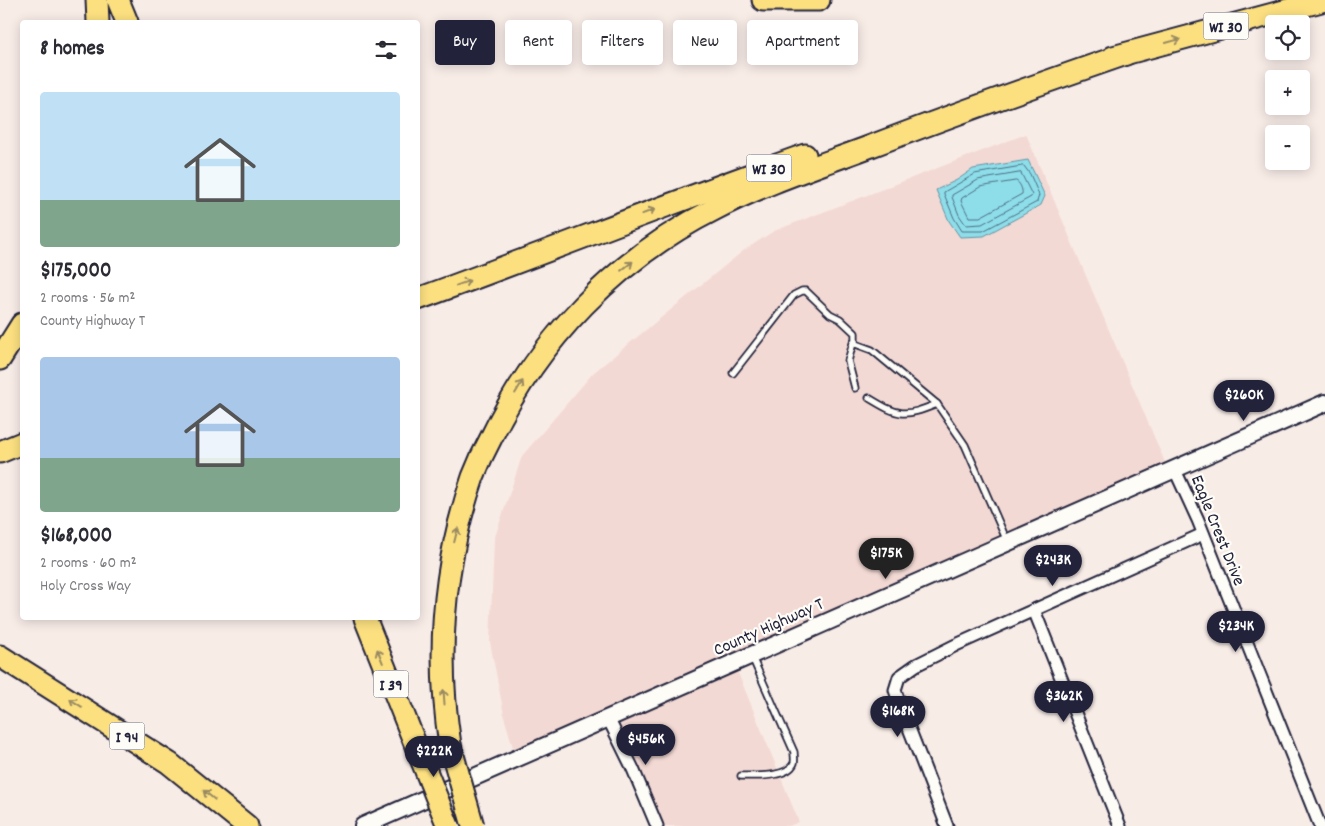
<!DOCTYPE html>
<html lang="en">
<head>
<meta charset="utf-8">
<style>
	body { margin:0; font-family:Dekko,sans-serif; background:#f7f7f7; color:#2b2b33; height:100vh; display:flex; flex-direction:column; font-size:19px; white-space:nowrap }
	* { box-sizing:border-box; margin:0 }
	p { font-size:16px; color:#7c7c81 }
	.icon { flex:none; width:28px; height:28px; fill:none; stroke:currentColor; stroke-width:2; stroke-linecap:round; stroke-linejoin:round }
	.map { position:relative; flex:1; overflow:hidden }
	.drawer { position:absolute; left:20px; top:20px; width:400px; height:600px; display:flex; flex-direction:column; background:#fff; border-radius:5px; box-shadow:0 2px 12px #0003 }
	.drawer>* { flex:none }
	.hud { position:absolute; left:435px; top:20px; width:475px; height:45px; display:flex; gap:10px }
	.controls { position:absolute; left:1265px; top:15px; display:grid; gap:10px }
	.controls a { display:grid; place-items:center; width:45px; height:45px; border-radius:5px; background:#fff; box-shadow:0 2px 12px #0003; font-size:25px }
	.price { position:absolute; translate:-50% -42px; padding:0 11px; border-radius:18px; background:#22223b; color:#fff; font-size:16px; line-height:32px; filter:drop-shadow(0 1px 2px #0008) }
	.price::after { content:''; position:absolute; left:50%; top:30px; width:15px; height:11px; margin-left:-8px; background:inherit; clip-path:polygon(0 0,100% 0,50% 100%) }
	.price.current { background:#222; color:#fff }
	ul { padding:0; list-style:none }
	li { display:grid; align-content:center; gap:10px; height:265px; padding:0 20px }
	li span { display:grid; place-items:center; height:155px; border-radius:5px; color:#555 }
	li>.icon { margin-inline-start:auto }
	span .icon { width:90px; height:90px; fill:#fffc; stroke-width:1 }
	li b { font-size:21px }
	h2 { display:flex; justify-content:space-between; align-items:center; height:60px; padding:0 20px; font-size:21px }
	.tag { padding:0 18px; border-radius:5px; background:#fff; box-shadow:0 2px 12px #0003; font-size:18px; line-height:45px }
	.tag.current { background:#22223b; color:#fff }
	.map>svg:first-child { display:block }
	.built { fill:#f3d9d4 }
	.water { fill:#8edeea; stroke:#6393a4 }
	.lines { fill:none; stroke-linecap:round; stroke-linejoin:round }
	.shore { stroke:#4d6d81; stroke-width:1 }
	.lane-casing { stroke:#22223b; stroke-width:9 }
	.street-casing { stroke:#22223b; stroke-width:15 }
	.secondary-casing { stroke:#22223b; stroke-width:20 }
	.highway-casing { stroke:#22223b; stroke-width:25 }
	.lane { stroke:#fdfcf7; stroke-width:5.5 }
	.street { stroke:#fdfcf7; stroke-width:11 }
	.secondary { stroke:#fdfcf7; stroke-width:16 }
	.highway { stroke:#fce080; stroke-width:21 }
	.highway-bridge-casing { stroke:#22223b; stroke-width:25; stroke-linecap:butt }
	.highway-bridge { stroke:#fce080; stroke-width:21 }
	.oneway { stroke:#9a8a61 }
	.labels { text-anchor:middle; stroke-width:4.5; stroke-linejoin:round; paint-order:stroke }
	.shield { fill:#fdfcf7; stroke:#646373; stroke-width:1 }
	.shield-label { font-size:16px; font-weight:bold; fill:#22223b }
	.street-label { font-size:18px; fill:#22223b; stroke:#fdfcf7 }
</style>
</head>
<body>
<div class="map">
<svg width="1325" height="826" viewBox="0 0 1325 826">
	<rect width="100%" height="100%" fill="#f8ece7"/>
	<filter id="ink" filterUnits="userSpaceOnUse"><feTurbulence type="fractalNoise" baseFrequency=".02" numOctaves="2"/><feDisplacementMap in="SourceGraphic" scale="10" xChannelSelector="R" yChannelSelector="G"/><feConvolveMatrix kernelMatrix="1 2 1 2 8 2 1 2 1" color-interpolation-filters="sRGB"/></filter>
	<g filter="url(#ink)">
		<!-- built -->
		<path class="built" d="M1026,134L1169,472L734,663L799,822L789,826H657L608,718L516,758L505,720L490,642L494,540L522,456L593,373L743,251L774,231Z"/>
		<!-- water -->
		<path class="water" d="M1028,160L1045,196L1041,205L984,236L960,237L949,221L936,190L957,180L973,169Z"/>
		<g class="lines">
			<!-- shore -->
			<g class="shore">
				<path d="M1024,166L1030,174L1039,195L1037,202L983,231H962L954,218L944,194V192L975,174Z"/>
				<path d="M1021,173L1032,195L1031,197L982,224L966,225L959,215L952,197V195L978,180Z"/>
				<path d="M1016,181C1020,182 1023,191 1022,194L980,217H969L961,201L962,198L980,187Z"/>
			</g>
			<defs>
				<g id="lane">
					<path d="M733,373L794,295L802,291H806L830,314L840,319L855,333V344"/>
					<path d="M855,388L848,361L853,343L872,350L937,404"/>
					<path d="M869,398C900,417 904,417 937,404L965,445L1007,541"/>
					<path d="M741,776C754,776 788,778 794,763C795,760 794,756 794,752L752,657"/>
				</g>
				<g id="street">
					<path d="M1175,470L1198,520L1320,826"/>
					<path d="M1034,610L1120,826"/>
					<path d="M608,718L633,769L657,826"/>
					<path d="M947,826L900,705L895,690L899,677L916,665L956,645L1203,534"/>
				</g>
				<path id="secondary" d="M363,826L1325,403"/>
				<g id="highway">
					<path d="M97,0L98,22"/>
					<path d="M118,0L127,22"/>
					<path d="M763,0H819"/>
					<path d="M1113,57L1325,0"/>
					<path d="M418,299C547,252 675,201 805,155"/>
					<path d="M0,359L22,324"/>
					<path d="M0,452L22,443"/>
					<path d="M365,618L418,751"/>
					<path d="M0,656L169,763L247,826"/>
					<path d="M450,745C436,654 443,564 473,477C478,464 484,451 491,438C538,340 617,258 715,209C763,184 815,167 866,148C952,115 1039,84 1126,54"/>
				</g>
			</defs>
			<!-- lane casing -->
			<use href="#lane" class="lane-casing"/>
			<!-- street casing -->
			<use href="#street" class="street-casing"/>
			<!-- secondary casing -->
			<use href="#secondary" class="secondary-casing"/>
			<!-- highway casing -->
			<use href="#highway" class="highway-casing"/>
			<!-- lane -->
			<use href="#lane" class="lane"/>
			<!-- street -->
			<use href="#street" class="street"/>
			<!-- secondary -->
			<use href="#secondary" class="secondary"/>
			<!-- highway -->
			<use href="#highway" class="highway"/>
			<defs>
				<g id="highway-bridge">
					<path d="M450,745L473,826"/>
					<path d="M418,751L448,826"/>
				</g>
			</defs>
			<!-- highway-bridge casing -->
			<use href="#highway-bridge" class="highway-bridge-casing"/>
			<!-- highway-bridge -->
			<use href="#highway-bridge" class="highway-bridge"/>
		</g>
		<!-- one-way arrows -->
		<defs><path id="oneway-shaft" d="M-6 0H5M1.5-3L5.5 0L1.5 3" fill="none" stroke-width="1.6" stroke-linecap="round" stroke-linejoin="round" transform="scale(1.25)"/></defs>
		<g class="oneway">
			<use href="#oneway-shaft" transform="translate(1173 41) rotate(-15)"/>
			<use href="#oneway-shaft" transform="translate(648 212) rotate(-21)"/>
			<use href="#oneway-shaft" transform="translate(627 266) rotate(-38)"/>
			<use href="#oneway-shaft" transform="translate(463 283) rotate(-20)"/>
			<use href="#oneway-shaft" transform="translate(519 387) rotate(-59)"/>
			<use href="#oneway-shaft" transform="translate(456 535) rotate(-76)"/>
			<use href="#oneway-shaft" transform="translate(380 656) rotate(-112)"/>
			<use href="#oneway-shaft" transform="translate(444 697) rotate(-94)"/>
			<use href="#oneway-shaft" transform="translate(76 703) rotate(-147)"/>
			<use href="#oneway-shaft" transform="translate(209 795) rotate(-141)"/>
		</g>
	</g>
	<g class="labels">
		<!-- shield labels -->
		<g class="shield">
			<rect x="1203.5" y="12.5" width="45" height="27" rx="4"/>
			<rect x="746.5" y="154.5" width="45" height="27" rx="4"/>
			<rect x="373.5" y="670.5" width="35" height="27" rx="4"/>
			<rect x="109.5" y="722.5" width="35" height="27" rx="4"/>
		</g>
		<g class="shield-label">
			<text x="1226" y="32">WI 30</text>
			<text x="769" y="174">WI 30</text>
			<text x="391" y="690">I 39</text>
			<text x="127" y="742">I 94</text>
		</g>
		<!-- street labels -->
		<g class="street-label">
			<text transform="translate(1219 530) rotate(68)" y="6">Eagle Crest Drive</text>
			<text transform="translate(768 626) rotate(-24)" y="6">County Highway T</text>
		</g>
	</g>
</svg>
<div class="controls">
<a><svg class="icon" aria-label="locate" viewBox="0 0 24 24"><circle cx="12" cy="12" r="6"/><path d="M12 2v4M12 18v4M2 12h4M18 12h4"/></svg></a>
<a>+</a>
<a>−</a>
</div>
<b class="price" style="left:1244px;top:422px">$260K</b>
<b class="price current" style="left:886px;top:580px">$175K</b>
<b class="price" style="left:1053px;top:587px">$243K</b>
<b class="price" style="left:1236px;top:653px">$234K</b>
<b class="price" style="left:1064px;top:723px">$362K</b>
<b class="price" style="left:898px;top:738px">$168K</b>
<b class="price" style="left:646px;top:766px">$456K</b>
<b class="price" style="left:434px;top:778px">$222K</b>
<div class="hud">
<a class="tag current">Buy</a>
<a class="tag">Rent</a>
<a class="tag">Filters</a>
<a class="tag">New</a>
<a class="tag">Apartment</a>
</div>
<section class="drawer">
<h2>8 homes<svg class="icon" aria-label="filters" viewBox="0 0 24 24"><path d="M4 7h16M4 17h16"/><circle cx="9" cy="7" r="2"/><circle cx="15" cy="17" r="2"/></svg></h2>
<ul>
<li><span style="background:linear-gradient(#bfe0f5 70%,#7fa58c 0)"><svg class="icon" aria-label="home" viewBox="0 0 24 24"><path d="M3 11l9-7 9 7M6 9v11h12V9"/></svg></span><div><b>$175,000</b><p>2 rooms · 56 m²</p><p>County Highway T</p></div></li>
<li><span style="background:linear-gradient(#a9c7e8 65%,#7fa58c 0)"><svg class="icon" aria-label="home" viewBox="0 0 24 24"><path d="M3 11l9-7 9 7M6 9v11h12V9"/></svg></span><div><b>$168,000</b><p>2 rooms · 60 m²</p><p>Holy Cross Way</p></div></li>
</ul>
</section>
</div>
</body>
</html>
